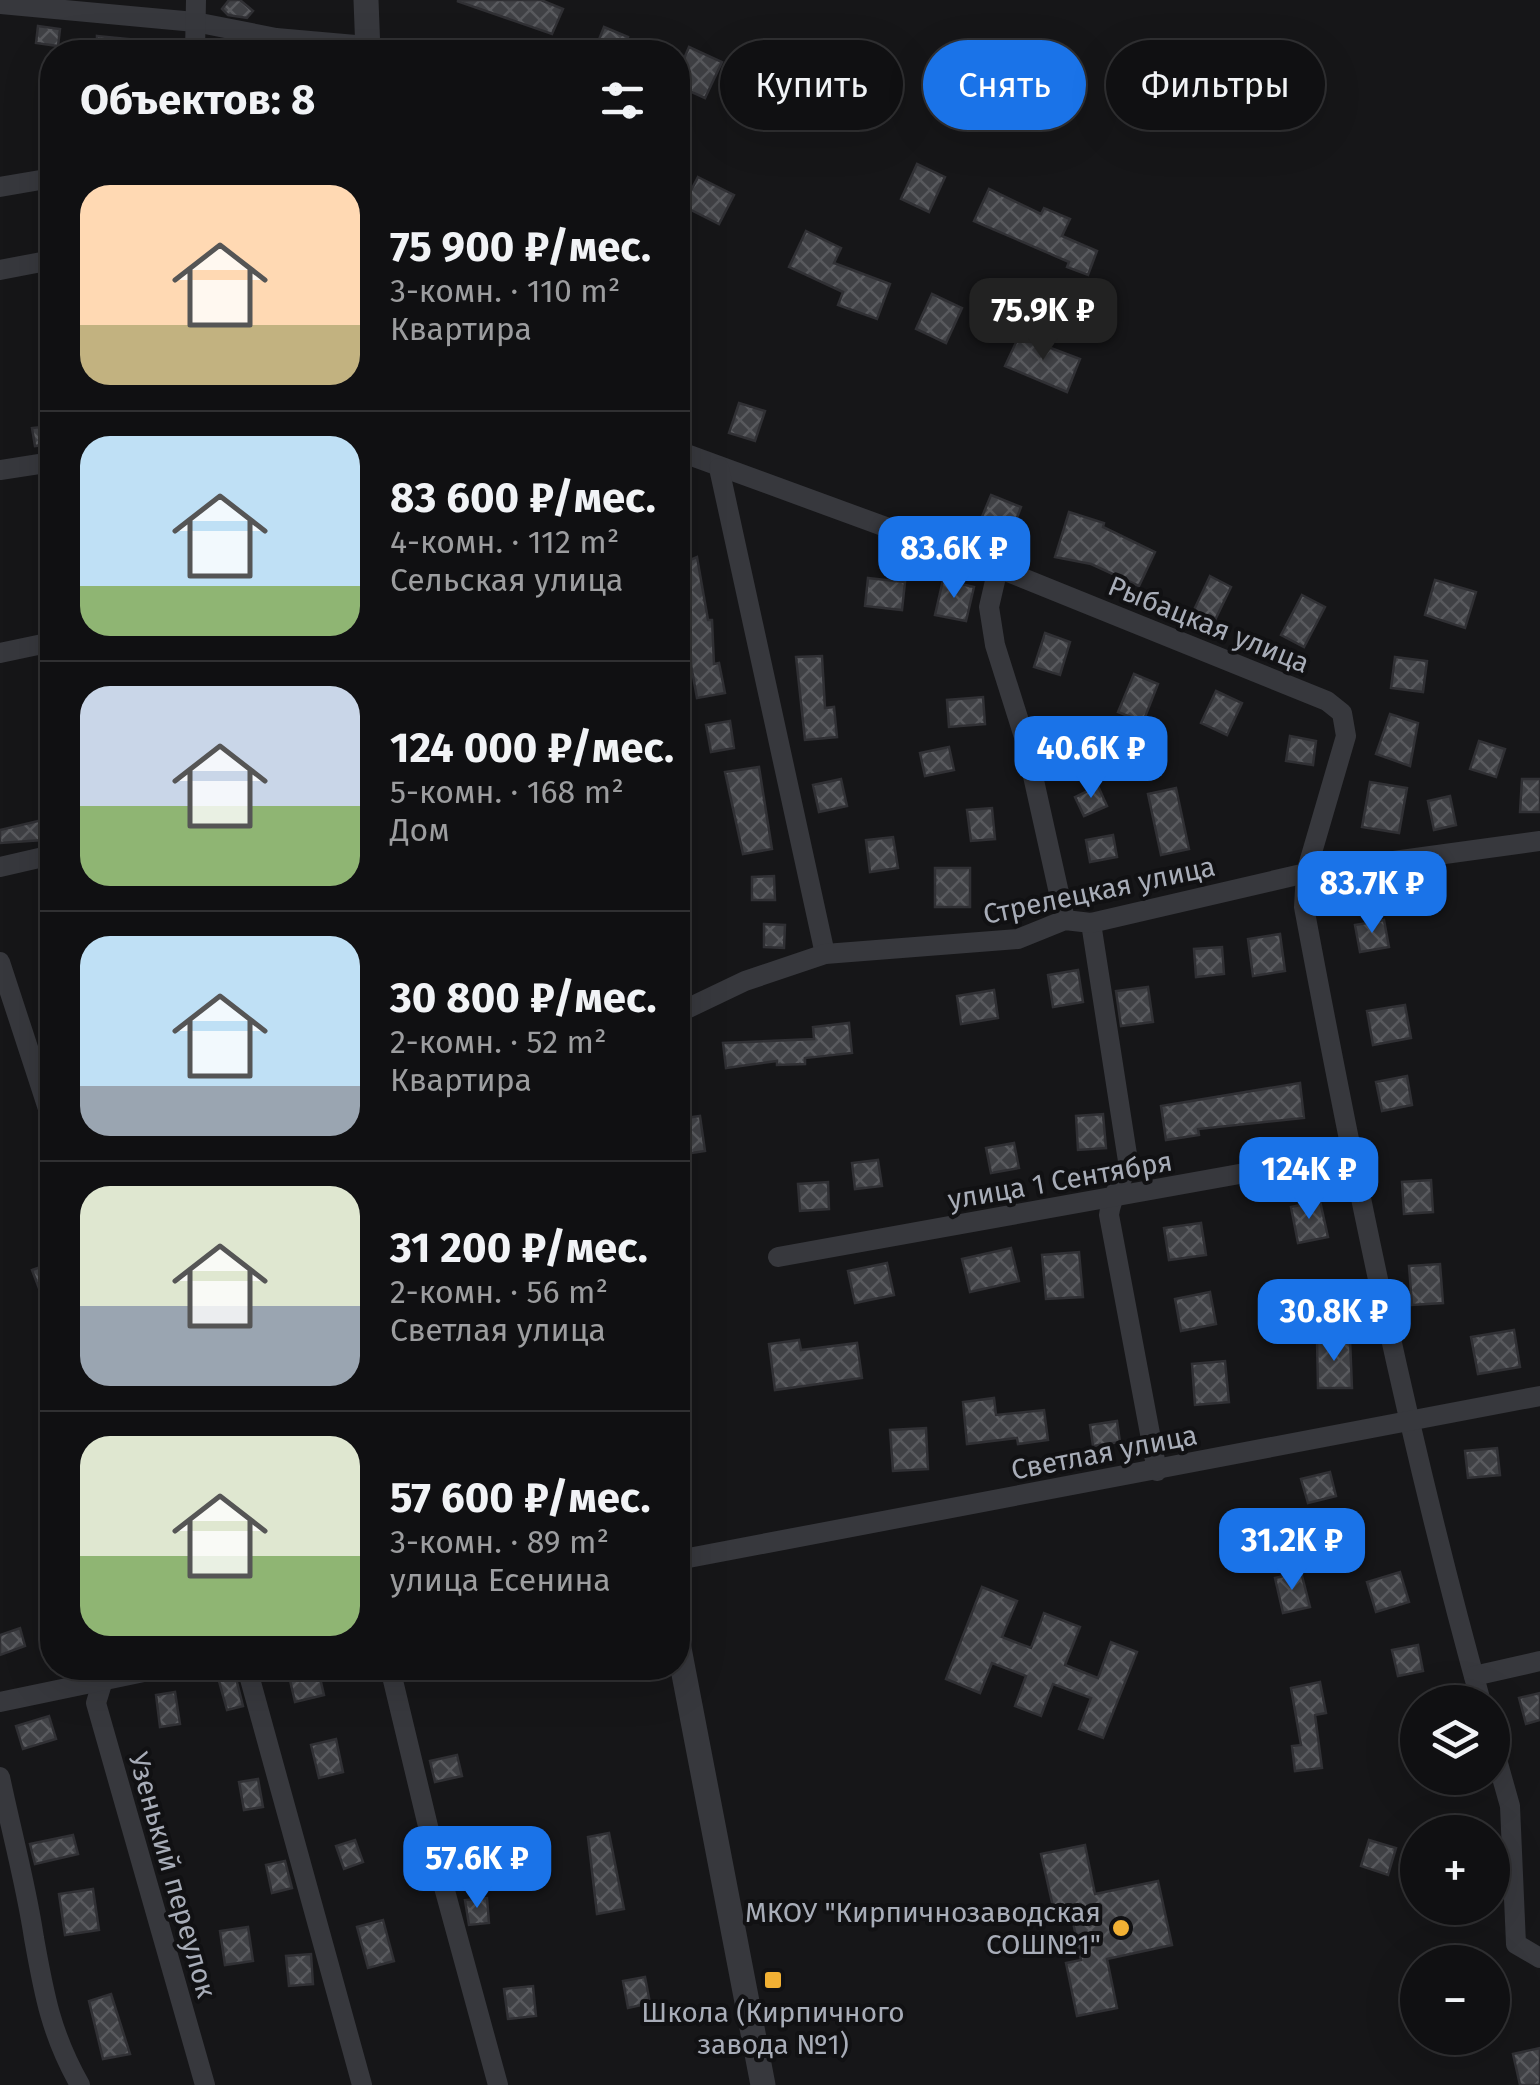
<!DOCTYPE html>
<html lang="ru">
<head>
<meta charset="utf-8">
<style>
	body { margin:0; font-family:"Fira Sans",sans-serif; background:#1e1e20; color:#f1f3f6; height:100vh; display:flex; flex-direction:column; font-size:38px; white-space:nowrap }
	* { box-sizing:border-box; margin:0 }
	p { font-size:32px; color:#9c9d9f }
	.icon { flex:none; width:55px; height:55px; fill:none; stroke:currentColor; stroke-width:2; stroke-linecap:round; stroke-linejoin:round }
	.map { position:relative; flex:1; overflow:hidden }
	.side { position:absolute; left:40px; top:40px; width:650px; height:1640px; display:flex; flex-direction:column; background:#101012; border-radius:40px; box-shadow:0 10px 40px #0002,0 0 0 2px #303032 }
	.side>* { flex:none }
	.guide { position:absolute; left:720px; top:40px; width:670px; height:90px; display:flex; gap:20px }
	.fabs { position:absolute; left:1400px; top:1685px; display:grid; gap:20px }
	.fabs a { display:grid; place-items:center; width:110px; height:110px; border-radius:50%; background:#101012; box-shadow:0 10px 40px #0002,0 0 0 2px #303032; font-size:50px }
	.price { position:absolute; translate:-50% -85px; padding:0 22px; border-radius:20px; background:#1a73e8; color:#fff; font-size:32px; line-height:65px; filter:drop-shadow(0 2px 5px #0008) }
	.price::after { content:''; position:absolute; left:50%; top:60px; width:30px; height:22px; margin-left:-15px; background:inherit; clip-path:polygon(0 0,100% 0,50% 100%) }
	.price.active { background:#222; color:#fff }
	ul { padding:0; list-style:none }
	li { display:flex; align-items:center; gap:30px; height:250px; padding:0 40px }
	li+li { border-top:2px solid #303032 }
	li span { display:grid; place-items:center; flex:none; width:280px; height:200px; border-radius:30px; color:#555 }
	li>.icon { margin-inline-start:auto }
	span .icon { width:120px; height:120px; fill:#fffc; stroke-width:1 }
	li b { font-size:42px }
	h2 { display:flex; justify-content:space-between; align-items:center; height:120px; padding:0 40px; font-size:42px }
	.tag { padding:0 35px; border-radius:45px; background:#101012; box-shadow:0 10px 40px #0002,0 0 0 2px #303032; font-size:35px; line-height:90px }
	.tag.active { background:#1a73e8; color:#fff }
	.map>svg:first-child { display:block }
	.building { fill:url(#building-cross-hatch); stroke:#303034; stroke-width:2.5 }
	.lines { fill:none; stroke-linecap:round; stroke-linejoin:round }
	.minor { stroke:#37383d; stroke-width:20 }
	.tertiary { stroke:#37383d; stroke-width:25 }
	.poi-dot { fill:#f2b134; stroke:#111113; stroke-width:4 }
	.labels { text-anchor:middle; stroke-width:8; stroke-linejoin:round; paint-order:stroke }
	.street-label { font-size:28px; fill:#a8adb8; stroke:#111113 }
	.poi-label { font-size:28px; fill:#a8adb8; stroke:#111113; text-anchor:end }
</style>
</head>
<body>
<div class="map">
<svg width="1540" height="2085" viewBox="0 0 1540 2085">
	<defs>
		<pattern id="building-cross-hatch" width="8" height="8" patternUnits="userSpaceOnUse" patternTransform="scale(2.5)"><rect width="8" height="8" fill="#404145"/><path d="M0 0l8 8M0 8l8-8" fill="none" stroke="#595a5e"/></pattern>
	</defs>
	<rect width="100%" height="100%" fill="#161618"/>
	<!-- building -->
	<g class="building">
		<path d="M229,0H240L253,11L247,18L228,15L222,9Z"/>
		<path d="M470,0H541L563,9L552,34L457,1Z"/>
		<path d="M38,26L60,29L58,46L36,43Z"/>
		<path d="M604,27L628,37L622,52H594Z"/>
		<path d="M97,36L170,43L169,52H97Z"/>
		<path d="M689,47L722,62L705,98L678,86V73Z"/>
		<path d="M917,164L945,177L929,212L901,199Z"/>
		<path d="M698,177L734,195L719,224L683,206Z"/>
		<path d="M989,189L1041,214L1044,208L1070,219L1062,236L1097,251L1088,275L1067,267L1069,262L974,221Z"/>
		<path d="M806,231L841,248L834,263L890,284L877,319L838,305L843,292L789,267Z"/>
		<path d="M932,294L962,308L946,343L916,329Z"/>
		<path d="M1019,336L1080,359L1067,392L1005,366Z"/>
		<path d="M739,403L765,411L755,441L729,433Z"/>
		<path d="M52,426V444L35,446L32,428Z"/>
		<path d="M991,495L1021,507L1010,536L979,524Z"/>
		<path d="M1069,512L1104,523L1103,527L1155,552L1139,586L1091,564L1055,557Z"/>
		<path d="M697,557L708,620H712L714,664L719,663L725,693L697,698L691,665L689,598L678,600V565Z"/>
		<path d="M1210,576L1231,587L1215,620L1194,610Z"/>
		<path d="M868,578L905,582L902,610L865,606Z"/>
		<path d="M943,580L974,587L966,621L935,615Z"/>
		<path d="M1435,580L1476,592L1465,628L1425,615Z"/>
		<path d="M1302,595L1325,607L1304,647L1281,635Z"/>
		<path d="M1045,633L1070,642L1060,675L1034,667Z"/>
		<path d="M822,656L825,708L834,707L837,737L805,740L796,657Z"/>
		<path d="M1395,657L1427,661L1423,692L1391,688Z"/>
		<path d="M1134,674L1158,684L1143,722L1118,712Z"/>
		<path d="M1216,691L1242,703L1227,735L1201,723Z"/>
		<path d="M983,697L985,724L949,727L947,700Z"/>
		<path d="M1390,714L1418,723L1410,766L1376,754Z"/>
		<path d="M730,721L734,748L711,752L706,725Z"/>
		<path d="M1290,736L1316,741L1313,765L1286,761Z"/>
		<path d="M1479,741L1505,749L1496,777L1470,769Z"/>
		<path d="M949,747L954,770L925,776L920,753Z"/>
		<path d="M759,767L772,849L743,854L725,772Z"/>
		<path d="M841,779L847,806L819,812L813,785Z"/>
		<path d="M1522,779H1540V812H1520Z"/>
		<path d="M1370,782L1407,788L1399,833L1362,827Z"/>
		<path d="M1098,786L1107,806L1084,816L1075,797Z"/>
		<path d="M1176,788L1189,849L1161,855L1148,794Z"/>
		<path d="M1450,796L1456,825L1434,830L1428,801Z"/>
		<path d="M992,808L995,839L971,841L967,810Z"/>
		<path d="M42,820L43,840L0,843V830Z"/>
		<path d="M1113,835L1117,857L1090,862L1086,840Z"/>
		<path d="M893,837L898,868L870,872L866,840Z"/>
		<rect x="935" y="868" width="35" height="39"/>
		<path d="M774,876L775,900H752V877Z"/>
		<path d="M1384,920L1389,947L1360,952L1355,925Z"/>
		<path d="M764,924L785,925L784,948L764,947Z"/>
		<path d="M1280,934L1285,971L1253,976L1248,939Z"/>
		<path d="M1222,947L1224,974L1196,977L1194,949Z"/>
		<path d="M1078,970L1083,1002L1053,1007L1048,975Z"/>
		<path d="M1148,987L1153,1022L1121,1026L1116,991Z"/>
		<path d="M994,990L998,1018L961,1024L957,996Z"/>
		<path d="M1405,1005L1411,1038L1373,1045L1367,1011Z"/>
		<path d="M849,1023L852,1053L805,1058V1064L777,1065V1061L726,1068L723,1043L814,1039L813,1027Z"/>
		<path d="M1407,1076L1412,1105L1382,1111L1376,1082Z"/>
		<path d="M1300,1083L1304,1118L1198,1129L1199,1135L1166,1140L1161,1106Z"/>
		<path d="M1103,1114L1106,1148L1078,1150L1076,1116Z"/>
		<path d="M700,1116L705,1151L678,1155V1119Z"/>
		<path d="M1014,1143L1019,1168L991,1173L986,1148Z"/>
		<path d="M878,1160L882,1186L855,1189L852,1163Z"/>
		<path d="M1431,1180L1433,1212L1404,1214L1402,1182Z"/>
		<path d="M828,1182L829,1209L800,1211L798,1184Z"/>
		<path d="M1320,1201L1328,1237L1298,1243L1291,1207Z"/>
		<path d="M1201,1223L1206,1255L1169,1260L1164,1228Z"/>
		<path d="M1011,1248L1019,1281L970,1292L962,1259Z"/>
		<path d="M1079,1252L1083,1297L1046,1299L1042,1255Z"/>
		<path d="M52,1263V1287L40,1291L32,1270Z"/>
		<path d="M887,1263L894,1295L855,1303L848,1271Z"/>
		<path d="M1440,1264L1443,1303L1412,1305L1409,1266Z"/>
		<path d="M1210,1292L1216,1324L1181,1331L1175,1299Z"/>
		<path d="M1514,1330L1520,1367L1478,1374L1471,1337Z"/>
		<path d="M1350,1339L1352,1388H1318L1317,1340Z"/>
		<path d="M799,1340L801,1350L857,1343L862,1378L775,1390L769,1344Z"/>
		<path d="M1225,1361L1229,1402L1195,1405L1192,1364Z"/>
		<path d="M994,1398L996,1415L1044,1410L1048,1440L1018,1444L1017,1438L967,1444L963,1402Z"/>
		<path d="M1117,1421L1120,1442L1093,1446L1090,1425Z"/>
		<path d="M926,1428L928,1469L893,1471L890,1430Z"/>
		<path d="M1497,1448L1500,1475L1468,1478L1465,1451Z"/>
		<path d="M1330,1472L1336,1496L1308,1503L1301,1479Z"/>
		<path d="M1301,1572L1310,1607L1283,1613L1275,1578Z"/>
		<path d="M1400,1572L1409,1602L1376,1612L1367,1582Z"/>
		<path d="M982,1587L1017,1601L1002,1637L1031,1648L1044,1613L1080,1627L1065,1665L1098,1678L1111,1642L1137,1652L1103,1738L1079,1729L1091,1698L1053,1684L1041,1716L1015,1706L1026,1676L992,1663L980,1693L946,1679Z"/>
		<path d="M20,1628L25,1646L0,1655V1635Z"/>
		<path d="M1418,1645L1423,1671L1398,1676L1392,1650Z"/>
		<path d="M318,1669L324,1695L295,1702L289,1676Z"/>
		<path d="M234,1670L243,1706L227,1710L217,1674Z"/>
		<path d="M1320,1682L1326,1713L1315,1715L1322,1768L1295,1771L1292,1746L1301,1745L1291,1688Z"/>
		<path d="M175,1692L180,1724L160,1727L156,1695Z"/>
		<path d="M1540,1693V1720L1526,1724L1519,1698Z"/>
		<path d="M49,1716L56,1739L23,1749L16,1726Z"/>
		<path d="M336,1739L343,1772L319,1778L311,1745Z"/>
		<path d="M457,1755L462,1776L435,1782L430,1761Z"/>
		<path d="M258,1779L263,1807L244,1810L239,1782Z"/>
		<path d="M609,1833L624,1909L597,1914L588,1837Z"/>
		<path d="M73,1835L78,1854L35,1864L30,1844Z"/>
		<path d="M355,1840L363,1862L344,1869L336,1846Z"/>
		<path d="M1369,1840L1396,1848L1388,1875L1361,1866Z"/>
		<path d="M1085,1845L1095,1894L1158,1881L1172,1945L1107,1959L1117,2008L1077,2016L1066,1963L1081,1960L1070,1908L1054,1911L1041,1854Z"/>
		<path d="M285,1861L292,1888L272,1893L266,1865Z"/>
		<path d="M93,1889L99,1930L65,1935L59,1894Z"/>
		<path d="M487,1898L489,1923L469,1925L465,1900Z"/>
		<path d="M383,1920L394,1961L368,1968L357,1927Z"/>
		<path d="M248,1927L253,1961L225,1965L220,1931Z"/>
		<path d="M311,1954L313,1984L289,1986L286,1956Z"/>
		<path d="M645,1977L650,2003L628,2008L623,1981Z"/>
		<path d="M533,1986L536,2016L508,2019L504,1989Z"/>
		<path d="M111,1994L130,2054L103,2059L89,2001Z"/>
		<path d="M1540,2048V2085H1520L1513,2054Z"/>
	</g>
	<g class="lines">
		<!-- minor -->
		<g class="minor">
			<path d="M0,4L195,22L276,38L367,46"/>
			<path d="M195,52L196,0"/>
			<path d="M0,187L52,178"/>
			<path d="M0,270L52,260"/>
			<path d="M678,451L998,568L1327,701L1342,713L1346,736L1306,873L1304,907C1354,1174 1408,1440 1481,1702"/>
			<path d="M719,468L825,954"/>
			<path d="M0,470L52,462"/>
			<path d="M998,568L989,607L995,645L1025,740L1065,920"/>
			<path d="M0,653L52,642"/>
			<path d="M0,867L52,855"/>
			<path d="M1091,923L1128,1161C1124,1182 1111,1194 1109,1215L1157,1471"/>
			<path d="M0,962L52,1121"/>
			<path d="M678,1013L745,981L825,954L1018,939L1065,920L1091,923L1306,873L1540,841"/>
			<path d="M778,1257L1350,1154"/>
			<path d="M678,1560L1540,1396"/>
			<path d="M247,1668L362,2085"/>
			<path d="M390,1668L433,1847L498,2085"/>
			<path d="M1474,1676L1540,1661"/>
			<path d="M103,1680L96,1703L205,2085"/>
			<path d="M0,1702L163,1668"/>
			<path d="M1492,1742L1510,1806L1516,1944L1540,1958"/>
			<path d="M0,1777C11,1830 26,1884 34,1938C44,1994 51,2034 80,2085"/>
		</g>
		<!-- tertiary -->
		<g class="tertiary">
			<path d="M366,0L368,52"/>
			<path d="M678,1643L763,2085"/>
		</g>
	</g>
	<!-- markers -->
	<g class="poi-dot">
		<circle cx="1121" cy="1928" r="10"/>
		<rect x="763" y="1970" width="20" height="20" rx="5"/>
	</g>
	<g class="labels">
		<!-- street labels -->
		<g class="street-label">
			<text transform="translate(1209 624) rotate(22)" y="10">Рыбацкая улица</text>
			<text transform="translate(1099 890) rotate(-12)" y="10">Стрелецкая улица</text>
			<text transform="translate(1060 1180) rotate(-10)" y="10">улица 1 Сентября</text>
			<text transform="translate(1104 1452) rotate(-11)" y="10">Светлая улица</text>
			<text transform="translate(173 1875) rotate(74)" y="10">Узенький переулок</text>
		</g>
		<!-- poi labels -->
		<g class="poi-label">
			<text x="1101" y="1922">МКОУ "Кирпичнозаводская<tspan x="1101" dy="32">СОШ№1"</tspan></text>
			<text x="773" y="2022" text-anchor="middle">Школа (Кирпичного<tspan x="773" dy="32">завода №1)</tspan></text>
		</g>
	</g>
</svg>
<div class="fabs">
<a><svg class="icon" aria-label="layers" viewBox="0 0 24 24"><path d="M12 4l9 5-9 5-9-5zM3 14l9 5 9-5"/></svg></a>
<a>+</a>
<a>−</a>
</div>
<b class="price active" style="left:1043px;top:363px">75.9K ₽</b>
<b class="price" style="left:954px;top:601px">83.6K ₽</b>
<b class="price" style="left:1091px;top:801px">40.6K ₽</b>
<b class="price" style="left:1372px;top:936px">83.7K ₽</b>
<b class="price" style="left:1309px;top:1222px">124K ₽</b>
<b class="price" style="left:1334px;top:1364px">30.8K ₽</b>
<b class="price" style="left:1292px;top:1593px">31.2K ₽</b>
<b class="price" style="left:477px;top:1911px">57.6K ₽</b>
<div class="guide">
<a class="tag">Купить</a>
<a class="tag active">Снять</a>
<a class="tag">Фильтры</a>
</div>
<section class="side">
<h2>Объектов: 8<svg class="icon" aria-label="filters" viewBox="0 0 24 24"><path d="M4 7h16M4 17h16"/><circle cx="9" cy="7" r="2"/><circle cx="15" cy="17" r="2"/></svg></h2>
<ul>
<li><span style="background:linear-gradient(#ffd9b3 70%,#c2b280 0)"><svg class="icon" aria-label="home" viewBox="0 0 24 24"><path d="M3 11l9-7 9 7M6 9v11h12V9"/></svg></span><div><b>75 900 ₽/мес.</b><p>3-комн. · 110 m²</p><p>Квартира</p></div></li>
<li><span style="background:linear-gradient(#bfe0f5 75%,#8fb573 0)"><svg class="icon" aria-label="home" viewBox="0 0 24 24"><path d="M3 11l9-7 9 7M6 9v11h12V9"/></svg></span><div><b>83 600 ₽/мес.</b><p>4-комн. · 112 m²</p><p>Сельская улица</p></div></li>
<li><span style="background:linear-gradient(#c9d6e8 60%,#8fb573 0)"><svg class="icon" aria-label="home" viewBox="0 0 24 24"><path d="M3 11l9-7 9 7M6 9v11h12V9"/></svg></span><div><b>124 000 ₽/мес.</b><p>5-комн. · 168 m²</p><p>Дом</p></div></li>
<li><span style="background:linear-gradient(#bfe0f5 75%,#9aa5b1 0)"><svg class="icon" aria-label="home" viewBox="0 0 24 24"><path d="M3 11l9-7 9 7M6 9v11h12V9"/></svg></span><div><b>30 800 ₽/мес.</b><p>2-комн. · 52 m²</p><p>Квартира</p></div></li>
<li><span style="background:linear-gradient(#dfe7d0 60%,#9aa5b1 0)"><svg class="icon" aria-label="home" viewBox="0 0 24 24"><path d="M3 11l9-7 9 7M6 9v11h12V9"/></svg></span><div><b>31 200 ₽/мес.</b><p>2-комн. · 56 m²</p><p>Светлая улица</p></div></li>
<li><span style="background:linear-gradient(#dfe7d0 60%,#8fb573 0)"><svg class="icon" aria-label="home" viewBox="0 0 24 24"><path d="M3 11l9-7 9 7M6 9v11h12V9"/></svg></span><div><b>57 600 ₽/мес.</b><p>3-комн. · 89 m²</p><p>улица Есенина</p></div></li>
</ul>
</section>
</div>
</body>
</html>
